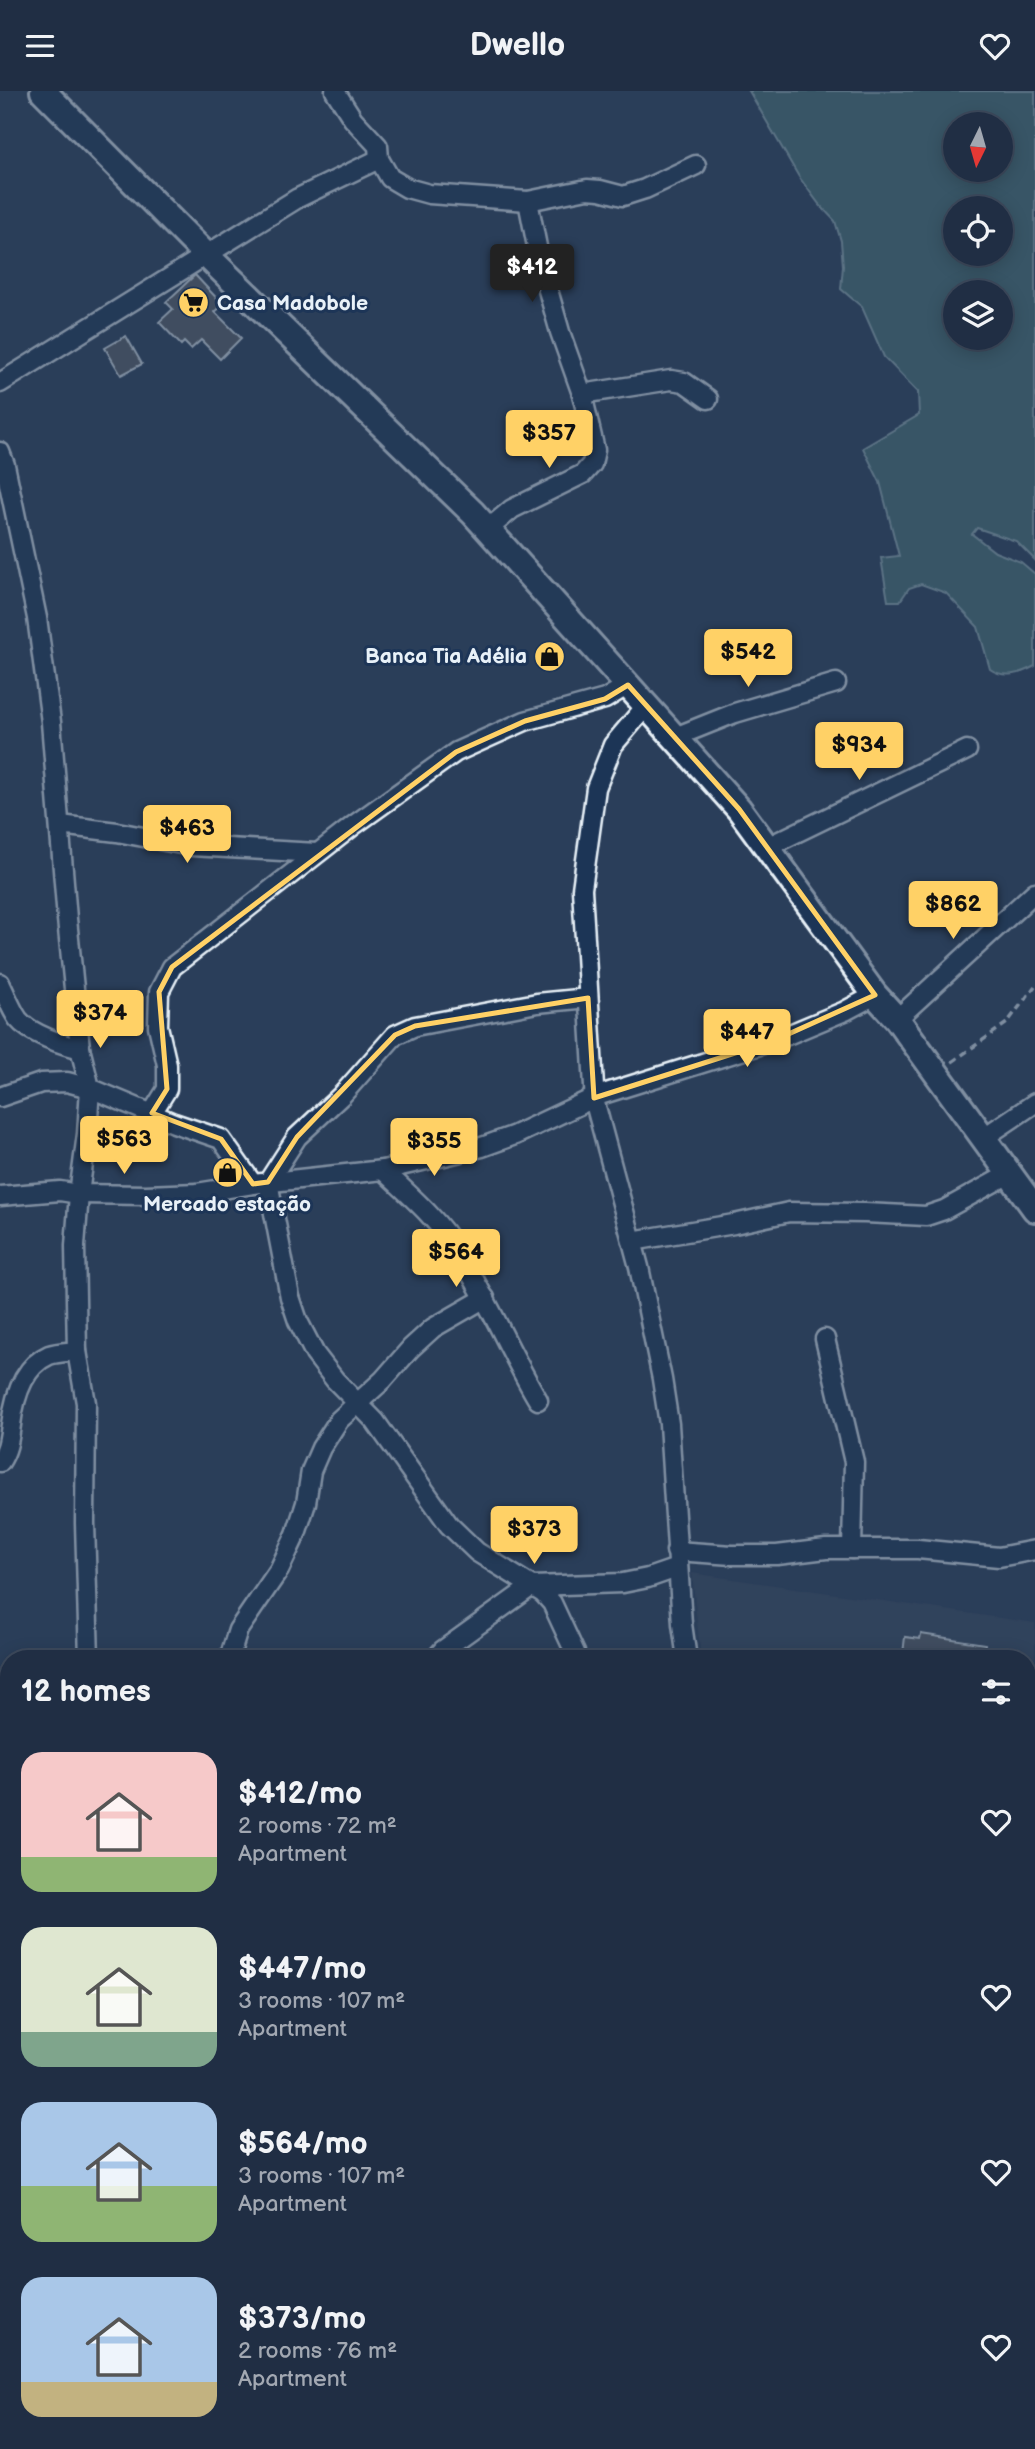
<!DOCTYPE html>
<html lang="en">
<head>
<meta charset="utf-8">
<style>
	body { margin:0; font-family:"Balsamiq Sans",sans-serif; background:#28364b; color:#f1f3f6; height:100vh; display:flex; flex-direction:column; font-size:26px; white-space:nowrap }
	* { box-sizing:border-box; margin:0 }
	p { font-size:23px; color:#a2a8b2 }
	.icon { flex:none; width:38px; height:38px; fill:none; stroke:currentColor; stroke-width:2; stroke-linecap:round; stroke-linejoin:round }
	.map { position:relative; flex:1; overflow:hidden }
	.side { position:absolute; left:0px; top:1559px; width:1036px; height:800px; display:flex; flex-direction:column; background:#202e44; border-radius:28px 28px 0 0; box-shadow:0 4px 18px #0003,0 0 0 2px #3d4a5d }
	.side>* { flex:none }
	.needle { width:46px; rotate:185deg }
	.buttons { position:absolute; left:943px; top:21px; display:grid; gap:14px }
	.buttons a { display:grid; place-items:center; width:70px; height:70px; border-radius:50%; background:#202e44; box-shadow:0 4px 18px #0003,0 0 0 2px #3d4a5d; font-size:35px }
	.price { position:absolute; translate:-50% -60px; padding:0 16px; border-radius:7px; background:#ffd166; color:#111; font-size:23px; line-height:46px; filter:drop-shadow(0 2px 4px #0008) }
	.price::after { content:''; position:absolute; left:50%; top:42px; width:21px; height:16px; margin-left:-10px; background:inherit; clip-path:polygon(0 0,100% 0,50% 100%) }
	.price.active { background:#222; color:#fff }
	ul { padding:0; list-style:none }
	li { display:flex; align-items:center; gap:21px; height:175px; padding:0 21px }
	li span { display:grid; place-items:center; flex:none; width:196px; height:140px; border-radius:21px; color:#555 }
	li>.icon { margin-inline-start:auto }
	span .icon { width:84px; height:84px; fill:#fffc; stroke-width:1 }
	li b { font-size:30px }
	h2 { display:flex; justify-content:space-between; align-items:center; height:84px; padding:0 21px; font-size:30px }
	header { display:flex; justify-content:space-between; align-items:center; height:91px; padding:0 21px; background:#202e44; font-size:32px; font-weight:800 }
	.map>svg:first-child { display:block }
	.built { fill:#39485e }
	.green { fill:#487277; stroke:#98b2b8; stroke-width:2; fill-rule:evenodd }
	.building { fill:#5c6167; stroke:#e8f1f8; stroke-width:2 }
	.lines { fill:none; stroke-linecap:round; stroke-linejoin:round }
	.street-casing { stroke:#e8f1f8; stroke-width:23 }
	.secondary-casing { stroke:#e8f1f8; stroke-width:30 }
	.path { stroke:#e8f1f8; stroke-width:3.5; stroke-dasharray:7 5; stroke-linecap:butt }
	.street { stroke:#1d3557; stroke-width:18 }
	.secondary { stroke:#1d3557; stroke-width:24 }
	.marked { fill:none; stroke:#ffd166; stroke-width:5; stroke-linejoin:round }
	.labels { text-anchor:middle; stroke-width:6; stroke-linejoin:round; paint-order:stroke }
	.poi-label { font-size:21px; font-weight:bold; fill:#e8f1f8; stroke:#1d3557; text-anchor:start }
</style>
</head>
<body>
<header><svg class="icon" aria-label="menu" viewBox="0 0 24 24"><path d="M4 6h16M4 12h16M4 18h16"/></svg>Dwello<svg class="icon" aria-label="heart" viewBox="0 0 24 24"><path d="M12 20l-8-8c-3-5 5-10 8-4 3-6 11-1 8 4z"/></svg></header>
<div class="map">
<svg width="1035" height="2358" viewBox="0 0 1035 2358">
	<rect width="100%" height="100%" fill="#2a3e5a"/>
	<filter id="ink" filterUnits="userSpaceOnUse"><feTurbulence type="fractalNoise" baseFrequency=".0143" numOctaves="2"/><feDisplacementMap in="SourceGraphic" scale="14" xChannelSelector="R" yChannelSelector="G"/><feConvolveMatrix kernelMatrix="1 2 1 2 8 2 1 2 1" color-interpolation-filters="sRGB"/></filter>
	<g filter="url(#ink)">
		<!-- built -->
		<g class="built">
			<path d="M692,1482L1035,1532V1697L1027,1696V1568H997V1561L984,1559L985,1552L921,1543L920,1548L905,1547L903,1563L917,1565V1568H701Z"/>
			<path d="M1035,1860V2115L1027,2114V1865L1034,1866Z"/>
		</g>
		<!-- green -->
		<path class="green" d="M749,0H1035V469L1016,450L977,437L972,443L995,461L1021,471L1035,483V575C1020,583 1004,588 990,578L978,536L946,502L921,493L909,497L900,510H888L881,467L899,465L880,391L863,357L919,324L918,301L884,266L862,216L841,198L843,175L841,150L835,130L819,113L799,86ZM956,33H1001V79H956ZM956,117H1001V163H956ZM956,201H1001V247H956Z"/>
		<!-- building -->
		<g class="building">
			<path d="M195,184L223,214L215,221L241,247L220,268L201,249L191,258L184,251L181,254L159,231L173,218L166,211Z"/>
			<path d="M126,245L142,273L121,284L105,257Z"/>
			<path d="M921,1543L985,1553L983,1568H917V1565L903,1563L905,1546L920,1548Z"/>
		</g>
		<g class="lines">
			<defs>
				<g id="street">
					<path d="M335,0L353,28L378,55L379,68L390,87L407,97L429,103L528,110L587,98L600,99L623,105L645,98L696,74"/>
					<path d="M0,292L298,107L379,68"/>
					<path d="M582,303L671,289L684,291L708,308"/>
					<path d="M0,361L5,374L37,527L51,631L67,828L80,957L90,997L87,1043L79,1103L75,1155L77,1260L86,1312L85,1432L89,1568"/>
					<path d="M487,439L512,418L583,383L592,373L595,359L582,303L560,241L540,171L528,110"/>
					<path d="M646,615L613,654L596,697L582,798L595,1012L639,1176L662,1288L669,1333L682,1533L687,1568"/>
					<path d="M675,646L735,622L836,592"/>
					<path d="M60,734L117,741L191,755L317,762"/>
					<path d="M767,756L967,659"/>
					<path d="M0,892C6,904 11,918 18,928C29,942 64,955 80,957"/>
					<path d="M897,928L1035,801"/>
					<path d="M0,1006L41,992L67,991L90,997L174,1032L221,1048L253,1093"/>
					<path d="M152,1022L167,998V974L158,935L159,901L172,876L354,734L456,661L525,630L605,608L628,594"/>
					<path d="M983,1047L1035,1012"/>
					<path d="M383,1079C408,1103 438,1128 456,1158C487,1206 509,1260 538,1309"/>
					<path d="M0,1105L60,1100L79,1103L146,1104L197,1102L253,1093L383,1079L444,1065L482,1056L515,1044L600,1004L773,950L845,920L875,904"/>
					<path d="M632,1150L734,1133L789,1121L865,1122L926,1125L944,1119L1009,1083"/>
					<path d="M825,1248L854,1371L852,1458"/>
					<path d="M0,1371C8,1359 9,1348 11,1334C14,1308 22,1276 49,1264C57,1261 69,1261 77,1260"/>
					<path d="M676,1460L732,1464H777L826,1458H918L999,1466L1035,1459"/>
					<path d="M229,1568L238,1539L279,1479L296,1443L306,1412L311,1380L321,1357L339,1329L383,1289L411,1257L433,1237L485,1207"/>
					<path d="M435,1568L443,1559L532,1495L623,1492L648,1487L677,1477"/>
					<path d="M578,1568L552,1512L543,1502L477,1461L449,1434L375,1330L335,1289L315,1263L298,1230L290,1206L268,1091L297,1046L342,1004L395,944L415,935L537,912L588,907"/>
					<path d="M0,1789L9,1808"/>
					<path d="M0,1911H9"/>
					<path d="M1027,2128L1035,2129"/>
					<path d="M0,2257L9,2254"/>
					<path d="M170,2350L174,2358"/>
					<path d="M22,2358L23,2350"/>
					<path d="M409,2358L412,2350"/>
					<path d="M563,2358L568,2350"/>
					<path d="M601,2358L603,2350"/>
					<path d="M693,2358V2350"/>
				</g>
				<path id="secondary" d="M43,0L205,163L473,422L739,718L875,904L897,928L1035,1118"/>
			</defs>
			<!-- street casing -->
			<use href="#street" class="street-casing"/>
			<!-- secondary casing -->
			<use href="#secondary" class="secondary-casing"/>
			<!-- path -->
			<path class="path" d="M952,971L1007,932L1035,895"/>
			<!-- street -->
			<use href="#street" class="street"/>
			<!-- secondary -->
			<use href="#secondary" class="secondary"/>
		</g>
	</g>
	<!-- marked area -->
	<path d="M0 0H1035V2358H0ZM628,594L739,718L875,904L773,950L594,1007L588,907L415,935L395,944L297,1046L268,1091L253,1093L221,1048L152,1022L167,998L159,901L172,876L456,661L525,630L605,608Z" fill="#2a3e5a" fill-opacity=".55" fill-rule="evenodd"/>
	<path class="marked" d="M628,594L739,718L875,904L773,950L594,1007L588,907L415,935L395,944L297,1046L268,1091L253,1093L221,1048L152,1022L167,998L159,901L172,876L456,661L525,630L605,608Z"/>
	<!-- icons -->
	<defs>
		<symbol id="supermarket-disc" viewBox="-11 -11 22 22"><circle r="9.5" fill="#ffd166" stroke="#1d3557"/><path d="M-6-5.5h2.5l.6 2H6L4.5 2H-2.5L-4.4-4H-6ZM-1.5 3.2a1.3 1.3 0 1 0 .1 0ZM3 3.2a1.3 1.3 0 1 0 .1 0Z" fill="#111"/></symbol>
		<symbol id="shop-disc" viewBox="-11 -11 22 22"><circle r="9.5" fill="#ffd166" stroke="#1d3557"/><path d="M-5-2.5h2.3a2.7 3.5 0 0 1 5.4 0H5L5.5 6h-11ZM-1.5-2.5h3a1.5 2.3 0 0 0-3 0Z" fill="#111"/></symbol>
	</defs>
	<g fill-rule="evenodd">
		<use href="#supermarket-disc" x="176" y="194" width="35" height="35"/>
		<use href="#shop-disc" x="532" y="548" width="35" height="35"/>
		<use href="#shop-disc" x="210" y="1064" width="35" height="35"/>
	</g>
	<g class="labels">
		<!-- poi labels -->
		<g class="poi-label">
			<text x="217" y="219">Casa Madobole</text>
			<text x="527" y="572" text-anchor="end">Banca Tia Adélia</text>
			<text x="227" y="1120" text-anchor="middle">Mercado estação</text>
		</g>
	</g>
</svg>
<div class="buttons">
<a><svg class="needle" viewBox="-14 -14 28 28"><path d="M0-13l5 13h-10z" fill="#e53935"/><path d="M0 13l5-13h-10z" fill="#a2a8b2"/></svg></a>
<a><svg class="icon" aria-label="locate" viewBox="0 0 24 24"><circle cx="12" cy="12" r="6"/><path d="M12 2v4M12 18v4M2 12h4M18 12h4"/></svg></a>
<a><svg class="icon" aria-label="layers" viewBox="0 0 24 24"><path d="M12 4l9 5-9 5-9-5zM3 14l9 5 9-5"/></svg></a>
</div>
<b class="price active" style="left:532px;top:213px">$412</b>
<b class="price" style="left:549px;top:379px">$357</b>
<b class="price" style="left:748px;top:598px">$542</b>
<b class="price" style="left:859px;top:691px">$934</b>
<b class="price" style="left:187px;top:774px">$463</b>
<b class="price" style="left:953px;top:850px">$862</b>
<b class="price" style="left:100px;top:959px">$374</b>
<b class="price" style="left:747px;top:978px">$447</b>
<b class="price" style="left:124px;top:1085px">$563</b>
<b class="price" style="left:434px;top:1087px">$355</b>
<b class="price" style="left:456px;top:1198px">$564</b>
<b class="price" style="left:534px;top:1475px">$373</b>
<section class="side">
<h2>12 homes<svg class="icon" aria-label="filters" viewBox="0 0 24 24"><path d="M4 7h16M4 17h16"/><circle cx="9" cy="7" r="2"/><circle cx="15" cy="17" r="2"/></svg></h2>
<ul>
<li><span style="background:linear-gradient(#f6c9c9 75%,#8fb573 0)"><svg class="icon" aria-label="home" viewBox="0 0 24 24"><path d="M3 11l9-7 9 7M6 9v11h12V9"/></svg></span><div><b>$412/mo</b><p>2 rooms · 72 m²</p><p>Apartment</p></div><svg class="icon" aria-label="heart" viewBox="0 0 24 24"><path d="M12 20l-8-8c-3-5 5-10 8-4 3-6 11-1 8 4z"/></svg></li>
<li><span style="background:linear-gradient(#dfe7d0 75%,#7fa58c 0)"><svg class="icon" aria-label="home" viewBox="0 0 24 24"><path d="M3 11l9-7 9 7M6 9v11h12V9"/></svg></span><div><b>$447/mo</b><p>3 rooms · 107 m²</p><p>Apartment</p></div><svg class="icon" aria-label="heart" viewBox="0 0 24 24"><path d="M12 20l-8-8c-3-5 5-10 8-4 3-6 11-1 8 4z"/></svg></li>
<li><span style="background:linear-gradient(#a9c7e8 60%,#8fb573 0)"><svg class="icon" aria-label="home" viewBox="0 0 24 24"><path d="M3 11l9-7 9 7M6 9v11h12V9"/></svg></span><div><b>$564/mo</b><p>3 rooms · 107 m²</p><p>Apartment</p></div><svg class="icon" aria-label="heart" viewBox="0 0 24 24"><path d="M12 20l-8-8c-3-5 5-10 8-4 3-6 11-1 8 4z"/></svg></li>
<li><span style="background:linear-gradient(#a9c7e8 75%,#c2b280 0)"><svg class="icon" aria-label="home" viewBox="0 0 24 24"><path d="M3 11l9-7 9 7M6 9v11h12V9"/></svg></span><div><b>$373/mo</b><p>2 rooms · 76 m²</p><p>Apartment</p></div><svg class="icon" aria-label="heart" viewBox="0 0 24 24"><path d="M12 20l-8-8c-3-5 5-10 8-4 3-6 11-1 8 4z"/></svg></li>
</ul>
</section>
</div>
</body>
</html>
